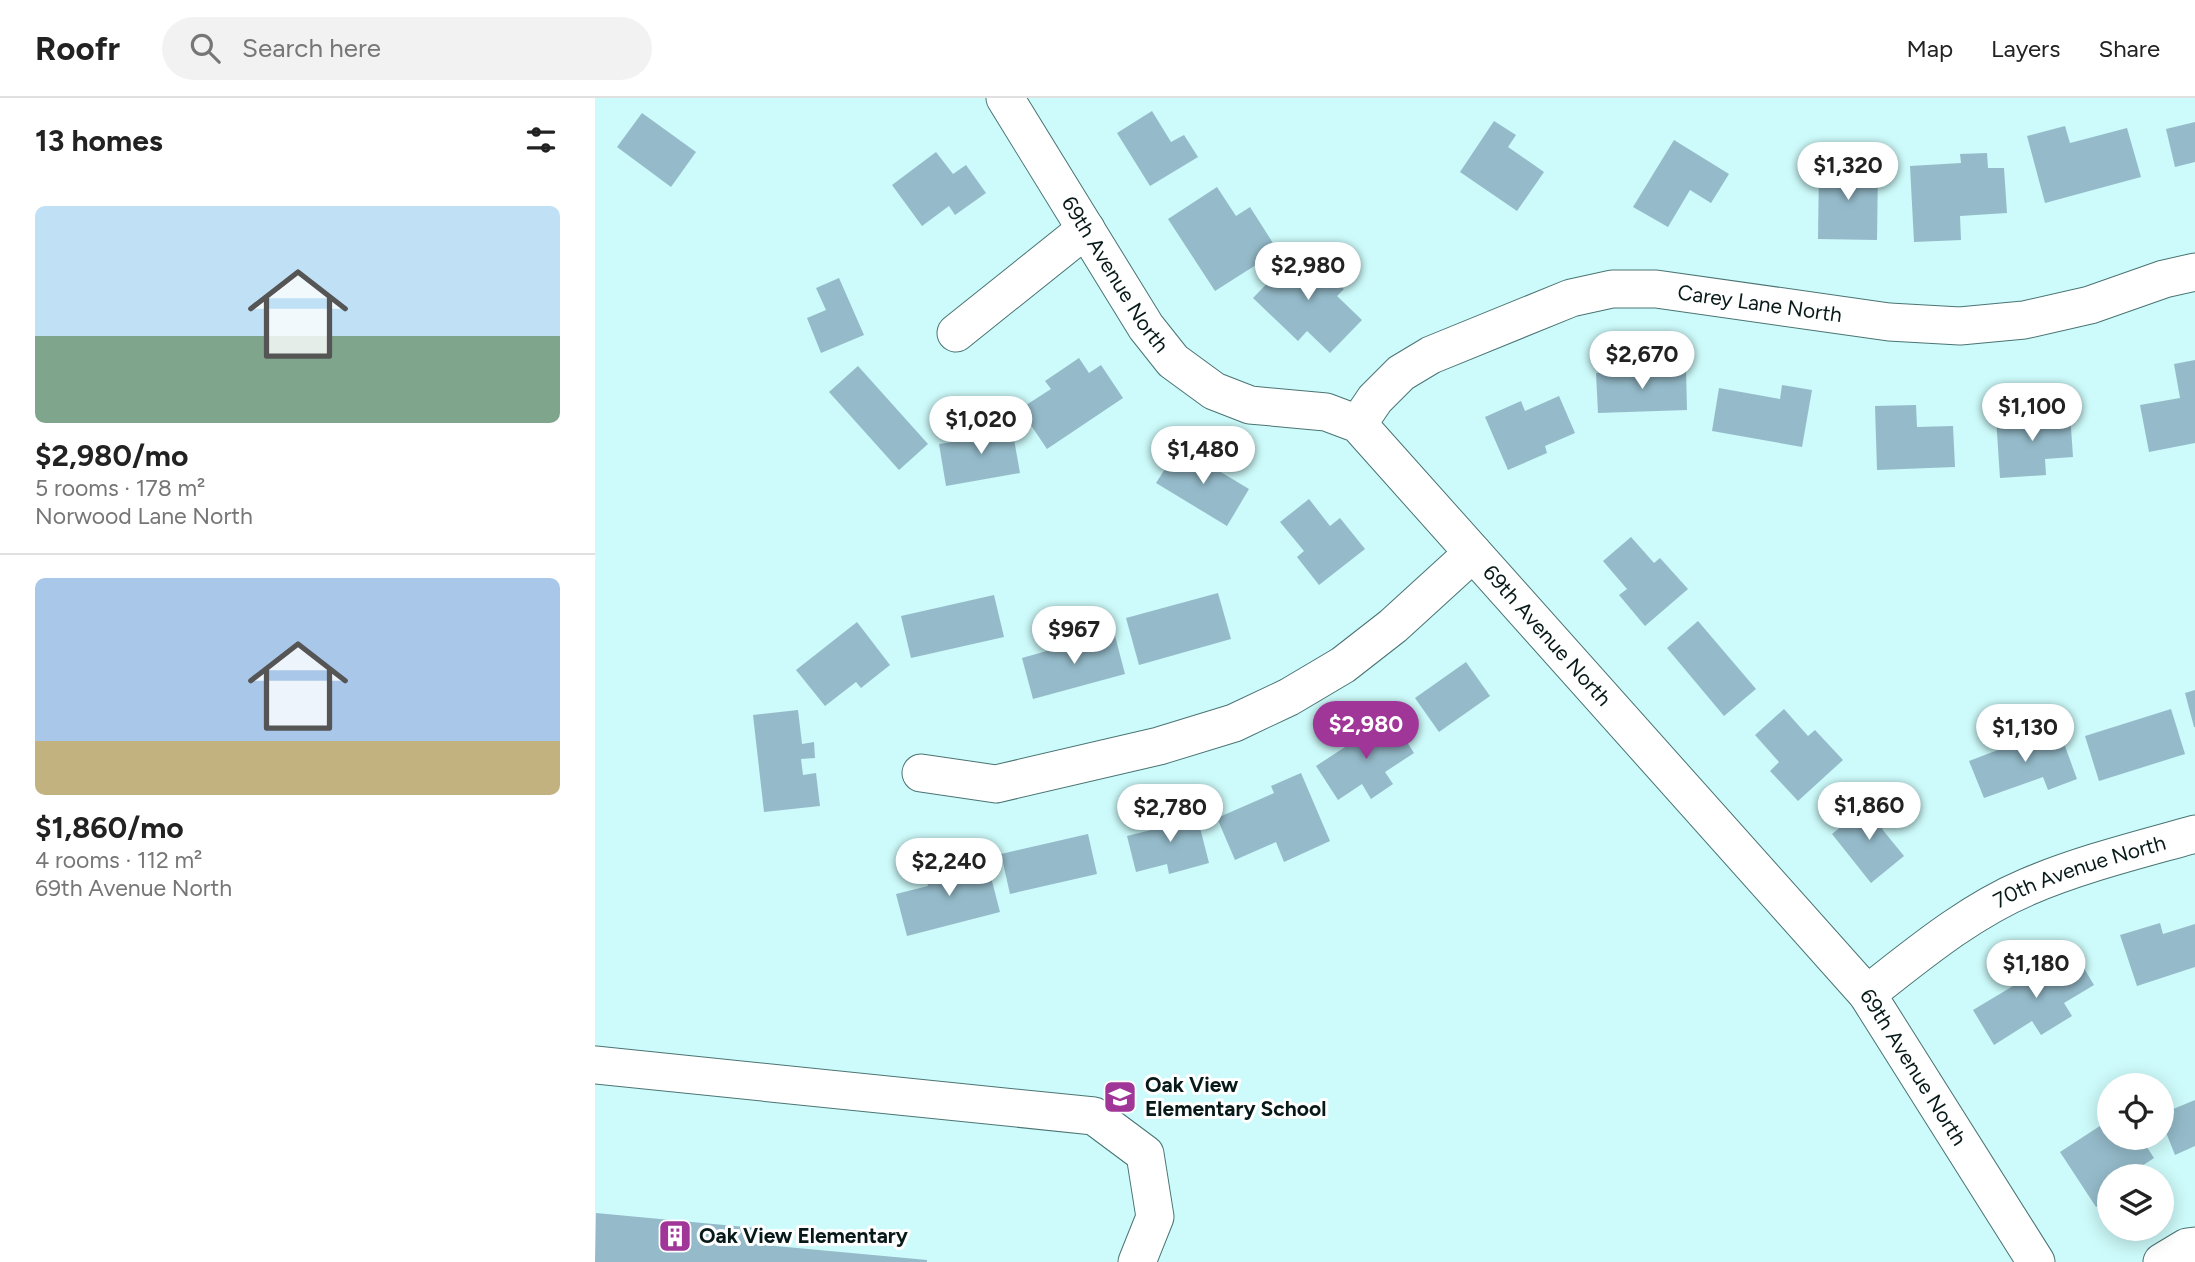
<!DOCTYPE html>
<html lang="en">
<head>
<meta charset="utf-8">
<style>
	body { margin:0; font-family:Figtree,sans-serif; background:#f2f2f2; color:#222; height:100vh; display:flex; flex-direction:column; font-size:26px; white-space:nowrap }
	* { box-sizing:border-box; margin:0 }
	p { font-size:23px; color:#767676 }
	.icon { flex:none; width:38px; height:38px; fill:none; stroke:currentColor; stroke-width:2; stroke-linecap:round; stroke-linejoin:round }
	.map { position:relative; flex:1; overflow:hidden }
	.drawer { display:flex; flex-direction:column; background:#fff; width:595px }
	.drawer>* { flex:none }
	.tools { position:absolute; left:1502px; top:975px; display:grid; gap:14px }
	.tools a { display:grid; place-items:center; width:77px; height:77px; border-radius:50%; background:#fff; box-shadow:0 4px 18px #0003; font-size:35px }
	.price { position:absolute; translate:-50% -60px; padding:0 16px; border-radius:24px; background:#fff; color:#222; font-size:23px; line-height:46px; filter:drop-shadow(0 2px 4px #0008) }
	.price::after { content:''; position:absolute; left:50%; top:42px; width:21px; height:16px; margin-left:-10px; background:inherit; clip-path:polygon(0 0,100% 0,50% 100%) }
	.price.on { background:#a03697; color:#fff }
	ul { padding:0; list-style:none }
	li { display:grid; align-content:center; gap:14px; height:371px; padding:0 35px }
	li+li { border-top:2px solid #e0e0e0 }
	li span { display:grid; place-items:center; height:217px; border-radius:10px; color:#555 }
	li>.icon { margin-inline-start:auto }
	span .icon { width:126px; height:126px; fill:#fffc; stroke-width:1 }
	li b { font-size:30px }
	h2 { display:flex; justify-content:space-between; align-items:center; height:84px; padding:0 35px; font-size:30px }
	header { display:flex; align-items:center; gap:42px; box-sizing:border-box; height:98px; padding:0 35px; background:#fff; border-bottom:2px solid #e0e0e0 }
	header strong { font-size:33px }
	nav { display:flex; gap:38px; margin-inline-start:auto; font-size:24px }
	.search { width:490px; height:63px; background:#f2f2f2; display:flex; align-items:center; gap:18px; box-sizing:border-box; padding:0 24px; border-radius:38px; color:#767676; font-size:26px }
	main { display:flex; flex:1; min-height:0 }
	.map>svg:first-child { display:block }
	.building { fill:#95bbca }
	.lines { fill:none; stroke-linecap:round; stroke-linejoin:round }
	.minor-casing { stroke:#4a7473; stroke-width:39 }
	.minor { stroke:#fff; stroke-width:37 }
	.labels { text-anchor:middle; stroke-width:6; stroke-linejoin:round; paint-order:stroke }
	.street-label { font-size:21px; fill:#081919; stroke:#fff }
	.poi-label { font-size:21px; font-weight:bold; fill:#081919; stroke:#fff; text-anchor:start }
</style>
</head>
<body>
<header>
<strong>Roofr</strong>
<div class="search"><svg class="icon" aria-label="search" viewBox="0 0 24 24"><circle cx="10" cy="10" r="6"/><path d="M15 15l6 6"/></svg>Search here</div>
<nav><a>Map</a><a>Layers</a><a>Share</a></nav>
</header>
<main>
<section class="drawer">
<h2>13 homes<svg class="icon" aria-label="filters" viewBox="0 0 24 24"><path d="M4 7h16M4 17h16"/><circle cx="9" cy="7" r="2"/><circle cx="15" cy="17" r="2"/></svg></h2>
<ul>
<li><span style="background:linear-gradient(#bfe0f5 60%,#7fa58c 0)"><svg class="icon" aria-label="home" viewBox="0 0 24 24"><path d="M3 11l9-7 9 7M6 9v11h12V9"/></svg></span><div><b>$2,980/mo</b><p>5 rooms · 178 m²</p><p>Norwood Lane North</p></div></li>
<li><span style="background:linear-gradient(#a9c7e8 75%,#c2b280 0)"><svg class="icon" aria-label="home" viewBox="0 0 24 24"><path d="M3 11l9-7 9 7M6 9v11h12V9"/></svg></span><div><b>$1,860/mo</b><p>4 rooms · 112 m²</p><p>69th Avenue North</p></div></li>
</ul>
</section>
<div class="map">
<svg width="1600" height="1164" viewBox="0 0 1600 1164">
	<rect width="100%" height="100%" fill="#cdfafa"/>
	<!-- building -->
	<g class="building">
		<path d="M557,13L576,44L589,37L603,59L555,88L522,35Z"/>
		<path d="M47,15L101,54L76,89L22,49Z"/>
		<path d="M899,23L921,37L913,49L949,74L922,113L865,74Z"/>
		<path d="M1600,24V64L1580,69L1571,31Z"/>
		<path d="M1470,28L1475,45L1532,30L1546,79L1450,105L1432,38Z"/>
		<path d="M1079,42L1134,76L1116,105L1095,92L1073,129L1038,109Z"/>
		<path d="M341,54L358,76L371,67L391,95L360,117L354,108L327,128L297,87Z"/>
		<path d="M1392,55L1393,70H1409L1412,115L1365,118L1366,142L1319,144L1315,68L1366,65L1365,56Z"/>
		<path d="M1224,67H1283L1282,142L1223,141Z"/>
		<path d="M622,89L641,118L655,109L683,153L620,193L573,121Z"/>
		<path d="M706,150L749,191L742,198L767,222L735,255L712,233L703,243L658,200Z"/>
		<path d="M244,180L269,237L226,255L212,220L231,212L221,190Z"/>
		<path d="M484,260L494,275L506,267L528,300L452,351L425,311L456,291L450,283Z"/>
		<path d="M1600,262V345L1554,354L1545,307L1585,300L1579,266Z"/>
		<path d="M263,268L333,346L304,372L234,294Z"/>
		<path d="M1091,271L1092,312L1003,315L1001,275Z"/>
		<path d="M1187,287L1217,292L1207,349L1117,333L1124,290L1185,301Z"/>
		<path d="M964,298L980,335L950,348L952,355L913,372L890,319L926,303L930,313Z"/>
		<path d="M1321,307L1322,329L1358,328L1360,369L1282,372L1280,308Z"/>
		<path d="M1475,315L1478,359L1450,361L1451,377L1405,380L1401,320Z"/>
		<path d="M416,324L425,375L351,388L344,346L382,340L381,329Z"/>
		<path d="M584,349L654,391L632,428L561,385Z"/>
		<path d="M714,401L735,428L745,420L770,451L724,487L702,459L709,453L685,424Z"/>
		<path d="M1036,439L1059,465L1065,460L1093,491L1050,528L1024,497L1032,491L1008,463Z"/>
		<path d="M623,495L636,541L544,567L531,520Z"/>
		<path d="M399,497L409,539L316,560L306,518Z"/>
		<path d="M1103,523L1161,591L1129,618L1072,550Z"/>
		<path d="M262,524L295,567L266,590L261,584L230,608L201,572Z"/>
		<path d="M519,534L530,576L438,601L427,560Z"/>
		<path d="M871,564L895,598L844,634L820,600Z"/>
		<path d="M1600,592V629H1599L1590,595Z"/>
		<path d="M1189,611L1213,638L1220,632L1248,662L1203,703L1175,673L1184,664L1160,637Z"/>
		<path d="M1576,611L1590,656L1504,683L1490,638Z"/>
		<path d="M203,612L207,646L219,644L220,660L206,661L208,677L221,675L225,708L169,714L158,617Z"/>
		<path d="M796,619L819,655L790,674L798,686L776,701L767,686L743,702L721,668Z"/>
		<path d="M1463,629L1482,681L1453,692L1448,679L1389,700L1374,663Z"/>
		<path d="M706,675L735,743L689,764L681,744L640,762L622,720L679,695L676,688Z"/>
		<path d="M1278,703L1295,724L1287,731L1309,758L1276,785L1237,736Z"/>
		<path d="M600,710L614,765L574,776L572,766L541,774L532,738L564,730L562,719Z"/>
		<path d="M493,736L502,776L415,796L406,756Z"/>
		<path d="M391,760L405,814L312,838L301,796L333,788L330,776Z"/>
		<path d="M1565,825L1568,836L1600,826V869L1542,888L1525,837Z"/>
		<path d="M1478,852L1499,887L1469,905L1477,918L1446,937L1437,923L1399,947L1378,912Z"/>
		<path d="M1600,1002V1048L1580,1057L1566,1022V1016Z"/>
		<path d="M1514,1022V1040H1546L1559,1060L1532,1078H1514V1101L1501,1109L1465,1054Z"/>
		<path d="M1,1115L161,1130L160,1146L332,1162V1164H0Z"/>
	</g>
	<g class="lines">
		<defs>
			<g id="minor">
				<path id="s1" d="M410,0L551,229L578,263L619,293L655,307L731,314L763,326L1272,896L1441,1164"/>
				<path d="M361,235L491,131"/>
				<path id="s2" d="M763,326L780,301L806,275L836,257L976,200L1017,191H1061L1294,224L1365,228L1429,222L1495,207L1569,181L1600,174"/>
				<path d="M326,675L401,686L564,648L639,625L694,599L748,567L798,528L878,455"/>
				<path id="s3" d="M1272,896C1322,857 1373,814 1432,789C1486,766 1543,752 1600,736"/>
				<path d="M0,967L499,1018L550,1056L560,1119L542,1164"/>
				<path d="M1567,1164L1592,1149L1600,1148"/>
			</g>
		</defs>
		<!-- minor casing -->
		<use href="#minor" class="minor-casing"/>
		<!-- minor -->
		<use href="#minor" class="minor"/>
	</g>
	<!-- icons -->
	<defs>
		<symbol id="school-square" viewBox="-11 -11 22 22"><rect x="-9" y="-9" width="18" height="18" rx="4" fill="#a03697" stroke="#fff"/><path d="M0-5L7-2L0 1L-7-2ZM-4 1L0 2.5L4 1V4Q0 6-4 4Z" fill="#fff"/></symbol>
		<symbol id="building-square" viewBox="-11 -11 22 22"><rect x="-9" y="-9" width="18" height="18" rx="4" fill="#a03697" stroke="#fff"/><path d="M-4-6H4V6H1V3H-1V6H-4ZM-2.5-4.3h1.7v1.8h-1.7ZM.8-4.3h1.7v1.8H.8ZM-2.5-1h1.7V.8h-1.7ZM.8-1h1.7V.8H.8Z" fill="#fff"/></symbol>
	</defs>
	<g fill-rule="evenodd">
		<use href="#school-square" x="506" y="980" width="38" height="38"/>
		<use href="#building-square" x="61" y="1119" width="38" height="38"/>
	</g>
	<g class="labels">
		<!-- street labels -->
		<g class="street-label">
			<text dy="7" stroke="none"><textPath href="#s1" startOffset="208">69th Avenue North</textPath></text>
			<text dy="7" stroke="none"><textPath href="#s2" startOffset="444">Carey Lane North</textPath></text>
			<text dy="7" stroke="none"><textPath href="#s1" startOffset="796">69th Avenue North</textPath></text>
			<text dy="7" stroke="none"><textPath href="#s3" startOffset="248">70th Avenue North</textPath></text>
			<text dy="7" stroke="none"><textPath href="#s1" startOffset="1363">69th Avenue North</textPath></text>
		</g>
		<!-- poi labels -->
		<g class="poi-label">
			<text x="550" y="994">Oak View<tspan x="550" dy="24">Elementary School</tspan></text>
			<text x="104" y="1145">Oak View Elementary</text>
		</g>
	</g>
</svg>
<div class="tools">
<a><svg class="icon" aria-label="locate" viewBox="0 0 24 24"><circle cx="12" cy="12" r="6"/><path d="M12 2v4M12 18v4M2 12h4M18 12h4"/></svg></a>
<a><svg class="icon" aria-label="layers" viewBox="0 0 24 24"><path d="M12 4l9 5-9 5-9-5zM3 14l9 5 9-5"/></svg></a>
</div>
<b class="price" style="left:1253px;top:104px">$1,320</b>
<b class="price" style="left:713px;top:204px">$2,980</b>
<b class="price" style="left:1047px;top:293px">$2,670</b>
<b class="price" style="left:1437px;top:345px">$1,100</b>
<b class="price" style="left:386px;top:358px">$1,020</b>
<b class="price" style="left:608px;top:388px">$1,480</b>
<b class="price" style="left:479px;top:568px">$967</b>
<b class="price on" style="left:771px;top:663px">$2,980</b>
<b class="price" style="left:1430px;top:666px">$1,130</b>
<b class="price" style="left:1274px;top:744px">$1,860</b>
<b class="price" style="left:575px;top:746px">$2,780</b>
<b class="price" style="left:354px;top:800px">$2,240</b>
<b class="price" style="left:1441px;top:902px">$1,180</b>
</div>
</main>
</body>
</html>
